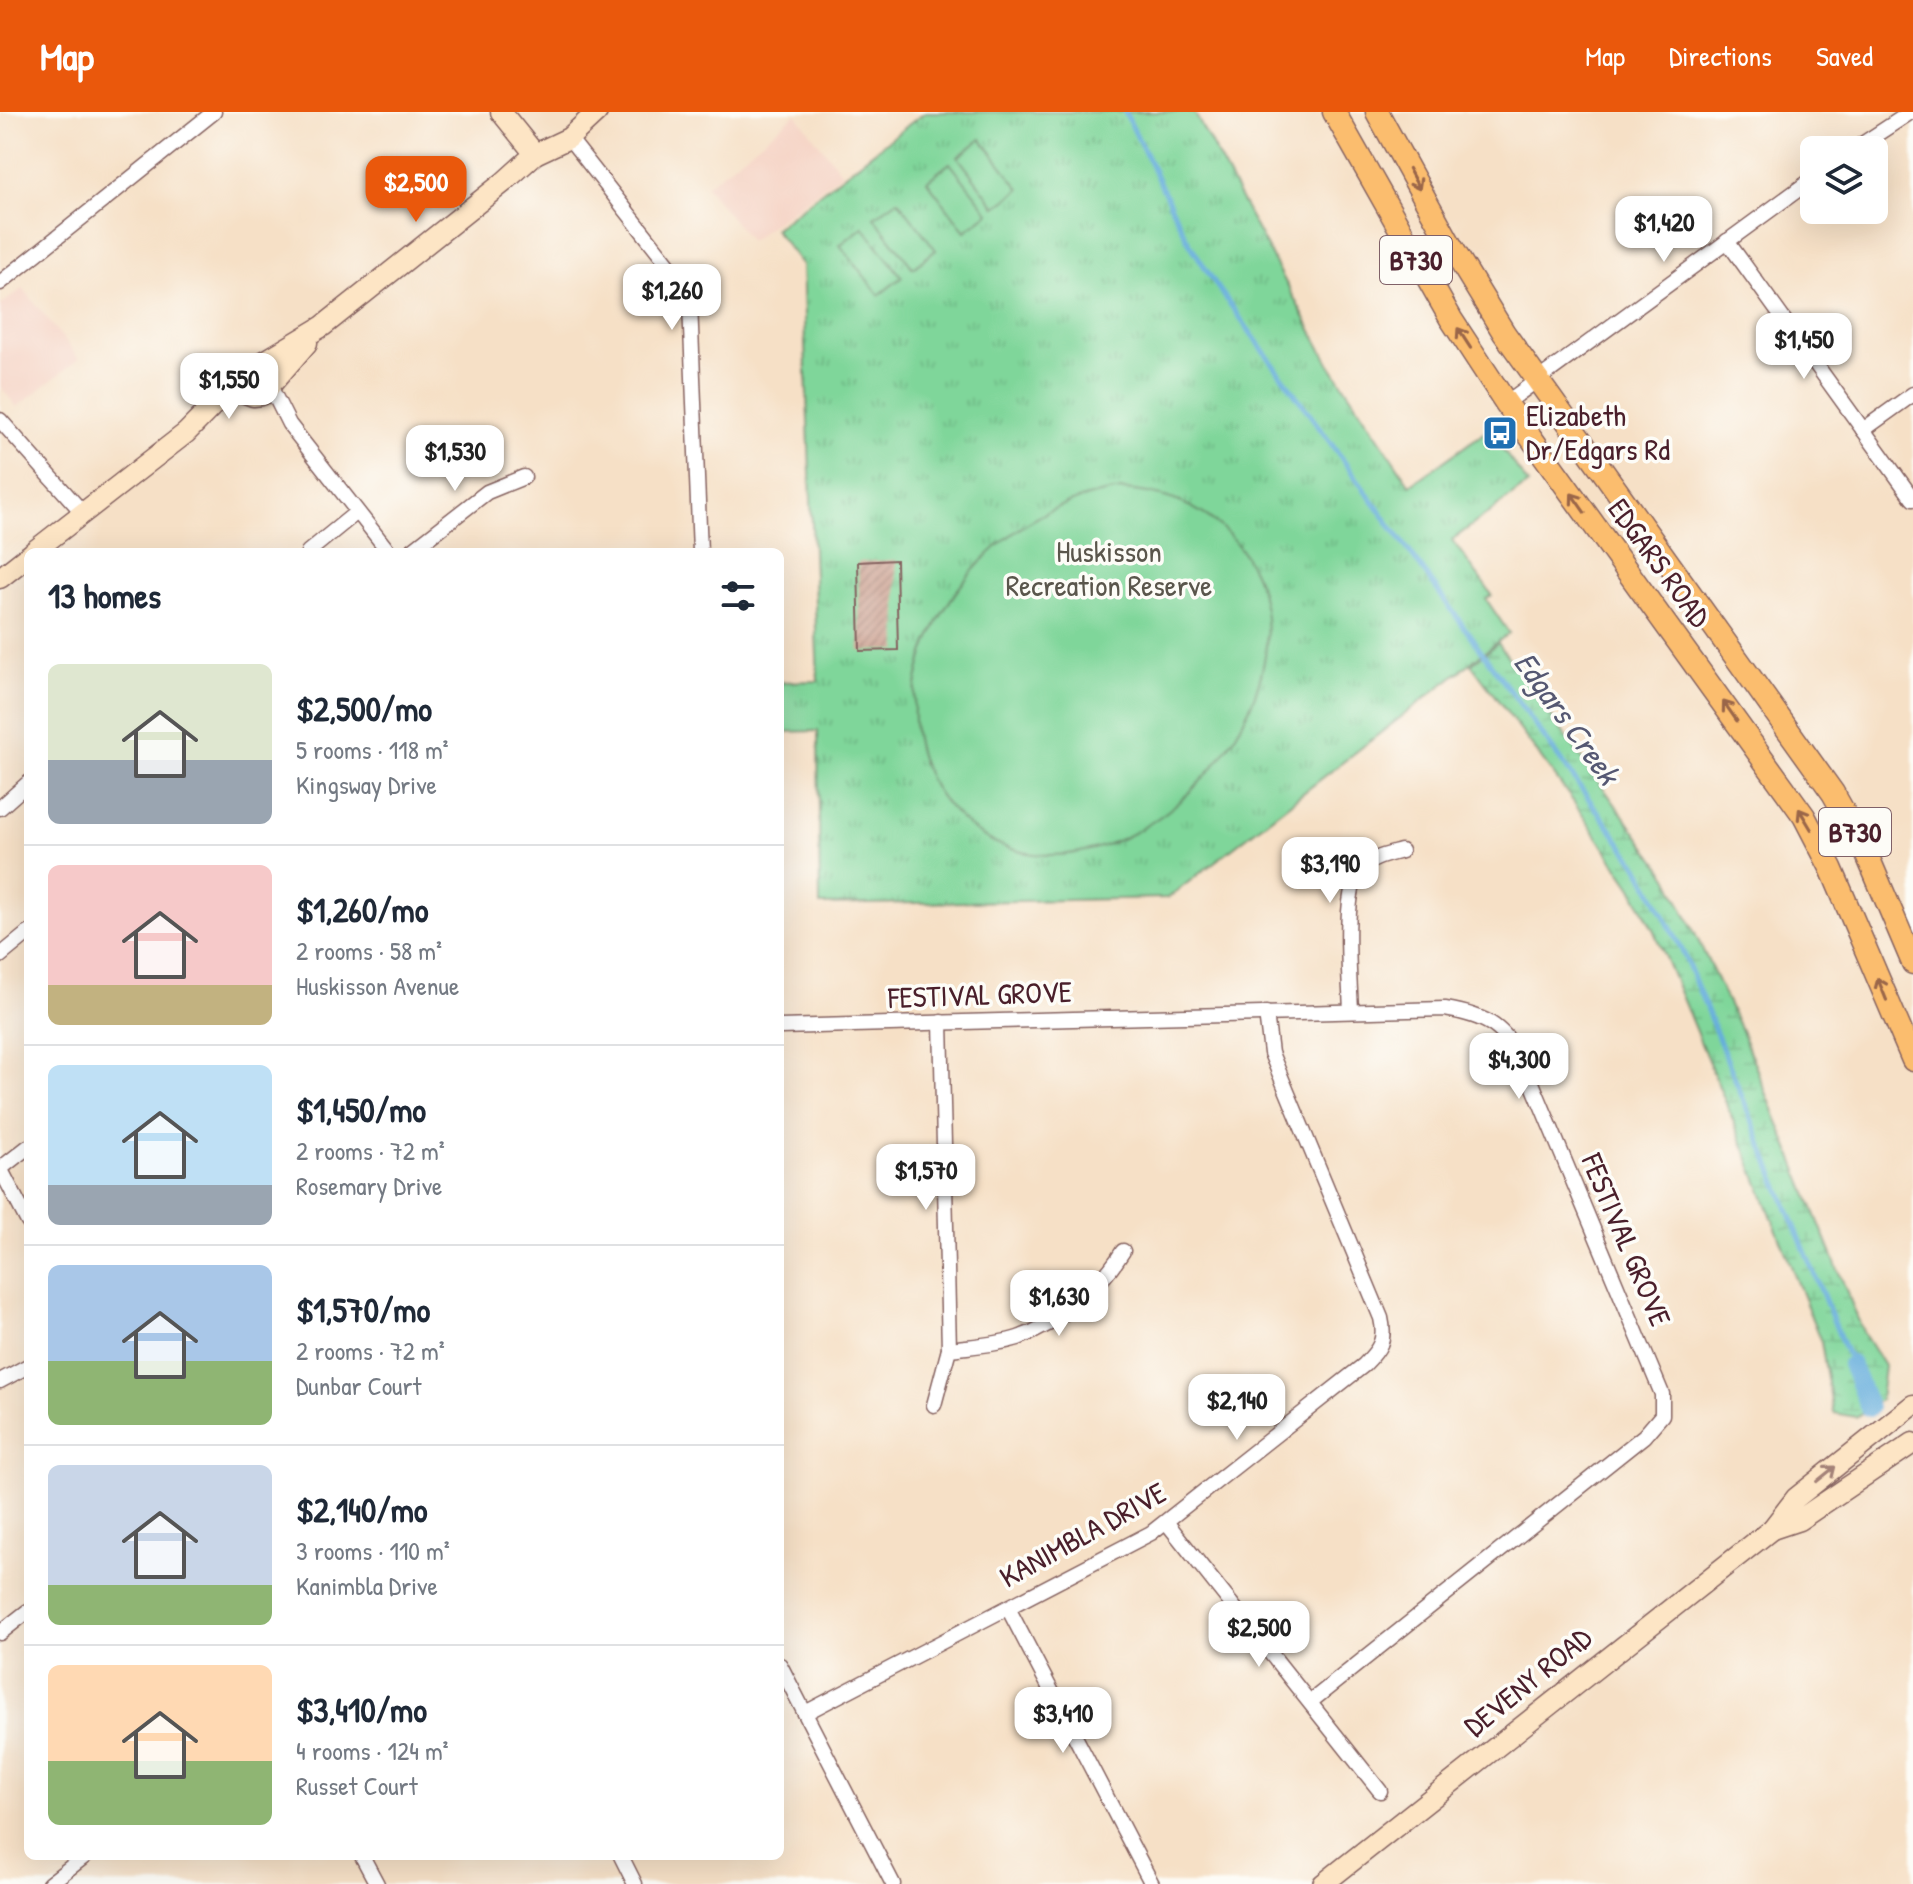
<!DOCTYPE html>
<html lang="en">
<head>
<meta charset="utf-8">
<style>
	body { margin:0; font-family:"Patrick Hand",sans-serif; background:#f2f2f3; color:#1f2937; height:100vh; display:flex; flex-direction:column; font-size:30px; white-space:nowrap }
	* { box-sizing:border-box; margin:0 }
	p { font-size:26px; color:#747a83 }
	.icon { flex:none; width:44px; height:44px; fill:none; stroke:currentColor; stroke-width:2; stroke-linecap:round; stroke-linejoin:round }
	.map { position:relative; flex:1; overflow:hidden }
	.details { position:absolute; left:24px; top:436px; width:760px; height:1312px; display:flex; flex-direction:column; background:#fff; border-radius:12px; box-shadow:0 8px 32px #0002 }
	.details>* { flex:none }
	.controls { position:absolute; left:1800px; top:24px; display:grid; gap:16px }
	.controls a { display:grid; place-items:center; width:88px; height:88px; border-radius:12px; background:#fff; box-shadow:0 8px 32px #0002; font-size:40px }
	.price { position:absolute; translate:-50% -68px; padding:0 18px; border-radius:16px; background:#fff; color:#222; font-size:26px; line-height:52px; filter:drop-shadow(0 2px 4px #0008) }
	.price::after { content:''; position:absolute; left:50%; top:48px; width:24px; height:18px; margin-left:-12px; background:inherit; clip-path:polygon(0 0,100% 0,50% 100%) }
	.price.selected { background:#ea580c; color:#fff }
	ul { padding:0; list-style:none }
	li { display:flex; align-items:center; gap:24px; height:200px; padding:0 24px }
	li+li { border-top:2px solid #e0e1e3 }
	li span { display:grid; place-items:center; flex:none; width:224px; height:160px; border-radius:12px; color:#555 }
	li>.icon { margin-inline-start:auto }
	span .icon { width:96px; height:96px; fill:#fffc; stroke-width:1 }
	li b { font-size:34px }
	h2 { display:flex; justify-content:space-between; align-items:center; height:96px; padding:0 24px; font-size:34px }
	header { display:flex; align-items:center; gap:48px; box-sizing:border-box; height:112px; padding:0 40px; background:#ea580c; color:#fff }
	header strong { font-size:38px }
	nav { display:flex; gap:44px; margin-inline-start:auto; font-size:28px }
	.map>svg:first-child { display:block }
	.built { fill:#f5d2c3 }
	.grass { fill:url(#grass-tufts); stroke:#647a62; stroke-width:2 }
	.wetland { fill:url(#wetland-marsh); stroke:#647a62; stroke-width:2 }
	.garden { fill:#7fd69a; stroke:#647a62; stroke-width:2 }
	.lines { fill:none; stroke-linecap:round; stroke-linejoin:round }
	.stream { stroke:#65addc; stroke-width:5 }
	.canal { stroke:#65addc; stroke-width:18 }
	.building { fill:url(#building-hatch) }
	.street-casing { stroke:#866361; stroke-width:17 }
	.secondary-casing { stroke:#866361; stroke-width:23 }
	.primary-casing { stroke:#866361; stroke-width:25 }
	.street { stroke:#fff; stroke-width:14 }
	.secondary { stroke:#fde5c5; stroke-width:20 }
	.primary { stroke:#fbbd6e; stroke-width:22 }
	.oneway { stroke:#9a6649 }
	.oneway2 { stroke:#a48278 }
	.labels { text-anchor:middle; stroke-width:7; stroke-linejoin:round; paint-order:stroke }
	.shield { fill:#fdfcf7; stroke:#806168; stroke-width:2 }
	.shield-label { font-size:28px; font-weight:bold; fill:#4a1f2b }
	.poi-label { font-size:30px; fill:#4a1f2b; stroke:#fdfcf7; text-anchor:start }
	.park-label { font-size:30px; fill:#5a564c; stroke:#fdfcf7 }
	.street-label { font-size:30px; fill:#4a1f2b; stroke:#fdfcf7 }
	.water-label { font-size:32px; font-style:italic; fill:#555872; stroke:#fdfcf7 }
</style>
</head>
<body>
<header>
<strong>Map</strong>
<nav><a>Map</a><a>Directions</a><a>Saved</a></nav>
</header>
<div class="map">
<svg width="1913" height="1772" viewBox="0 0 1913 1772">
	<defs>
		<pattern id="grass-tufts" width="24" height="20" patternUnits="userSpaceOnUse" patternTransform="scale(2)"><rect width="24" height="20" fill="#7fd69a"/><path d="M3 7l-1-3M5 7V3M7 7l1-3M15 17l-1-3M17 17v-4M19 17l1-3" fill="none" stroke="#6fb785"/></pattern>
		<pattern id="wetland-marsh" width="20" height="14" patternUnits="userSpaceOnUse" patternTransform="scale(2)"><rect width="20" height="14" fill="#7fd69a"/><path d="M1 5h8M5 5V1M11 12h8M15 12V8" fill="none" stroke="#6fb785"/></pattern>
		<pattern id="building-hatch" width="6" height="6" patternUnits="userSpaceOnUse" patternTransform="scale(2)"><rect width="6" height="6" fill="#c89a89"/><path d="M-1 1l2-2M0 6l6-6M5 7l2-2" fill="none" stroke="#a47d70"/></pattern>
	</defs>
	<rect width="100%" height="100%" fill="#fdfcf7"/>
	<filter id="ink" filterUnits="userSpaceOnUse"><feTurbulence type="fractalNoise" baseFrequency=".0125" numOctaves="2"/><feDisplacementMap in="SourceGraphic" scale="16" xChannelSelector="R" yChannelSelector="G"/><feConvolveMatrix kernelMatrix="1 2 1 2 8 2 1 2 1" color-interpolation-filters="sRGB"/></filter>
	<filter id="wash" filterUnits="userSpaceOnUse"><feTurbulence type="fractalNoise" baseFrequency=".006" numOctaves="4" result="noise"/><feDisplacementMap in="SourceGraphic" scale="32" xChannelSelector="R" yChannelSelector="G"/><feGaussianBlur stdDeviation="1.8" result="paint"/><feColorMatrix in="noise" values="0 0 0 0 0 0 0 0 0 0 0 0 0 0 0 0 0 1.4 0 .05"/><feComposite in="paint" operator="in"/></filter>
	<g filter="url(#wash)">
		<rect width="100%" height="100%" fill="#f6e0c6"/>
		<!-- built -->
		<g class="built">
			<path d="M796,2L842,61L750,129L706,74Z"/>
			<path d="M23,176L79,247L17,295L0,274V194Z"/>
		</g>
		<!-- grass -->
		<path class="grass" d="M925,0H1194L1329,251L1410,373L1488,318L1528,372L1452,428L1492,483L1486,487L1509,521L1168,786L820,793L818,619L780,620V570L818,569L802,153L774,117Z"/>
		<!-- wetland -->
		<path class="wetland" d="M1498,531L1668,765L1740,916L1864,1222L1884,1254L1880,1288L1856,1305L1833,1301L1821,1230L1743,1032L1654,819L1632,776L1573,689L1471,552Z"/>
		<!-- garden -->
		<g class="garden">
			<path d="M981,27L1020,77L996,95L958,45Z"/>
			<path d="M950,51L989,101L965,119L927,69Z"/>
			<path d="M898,88L936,138L913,156L874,105Z"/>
			<path d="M863,115L902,165L879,183L840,133Z"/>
			<path d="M1122,378C1172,381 1218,400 1245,444C1340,594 1100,832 963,709C867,623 926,484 1016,419C1048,396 1084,383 1122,378Z"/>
		</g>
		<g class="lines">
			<!-- stream -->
			<path class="stream" d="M1125,0L1187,127L1216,173L1641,759L1684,842L1851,1252"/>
			<!-- canal -->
			<path class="canal" d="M1851,1252L1869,1296"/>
		</g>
		<g id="blocks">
			<!-- building -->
			<path class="building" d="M896,448L898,538L860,539L858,450Z"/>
		</g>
	</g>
	<g filter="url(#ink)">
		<use href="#blocks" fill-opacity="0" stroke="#866361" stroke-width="2"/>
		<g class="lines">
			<defs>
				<g id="street">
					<path d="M569,26L684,172L690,191L700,440"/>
					<path d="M1853,38L1911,0"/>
					<path d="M1727,129L1913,387"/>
					<path d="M0,171L214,0"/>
					<path d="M270,274L289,312L389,440"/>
					<path d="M1506,291L1814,66"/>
					<path d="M0,308L83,401"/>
					<path d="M1863,318L1913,282"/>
					<path d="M308,440L357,400"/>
					<path d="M410,440L487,380L524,365"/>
					<path d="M0,696L28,671"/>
					<path d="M0,844L28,821"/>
					<path d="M1351,899C1350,867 1341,779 1361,757C1371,746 1387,743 1401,739"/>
					<path d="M780,915L1445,897C1488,904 1505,915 1525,954L1662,1282V1303L1644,1324L1310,1590"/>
					<path d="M0,1056L28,1110"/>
					<path d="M0,1057L28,1035"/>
					<path d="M949,1237C972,1234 996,1233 1018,1226C1059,1212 1101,1175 1123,1139"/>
					<path d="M0,1269L28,1254"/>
					<path d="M934,1293L949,1237L941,910"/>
					<path d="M1167,1411L1380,1679"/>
					<path d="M1008,1496L1152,1772"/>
					<path d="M0,1521L28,1499"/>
					<path d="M780,1553L893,1772"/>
					<path d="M805,1601L1151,1421L1364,1253C1380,1237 1386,1228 1381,1206L1271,941L1266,901"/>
					<path d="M362,1744L377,1772"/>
					<path d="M621,1744L635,1772"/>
					<path d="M49,1772L85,1744"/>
				</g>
				<g id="secondary">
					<path d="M501,0L535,42"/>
					<path d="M258,253L323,214L504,70L535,42L569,26L597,0"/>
					<path d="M270,271L268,260L258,253L247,255L239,267L245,281L253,284L262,283L307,231"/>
					<path d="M33,440L186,321L239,267"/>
					<path d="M0,466L28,444"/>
					<path d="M1772,1417L1799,1408L1913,1331"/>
					<path d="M1323,1772L1772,1417L1796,1386L1913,1293"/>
				</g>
				<g id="primary">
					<path d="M1334,0L1451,207L1506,291L1804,704L1831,756L1913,948"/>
					<path d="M1377,0L1451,134L1504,221L1833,681L1865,738L1913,851"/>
				</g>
			</defs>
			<!-- street casing -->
			<use href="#street" class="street-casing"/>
			<!-- secondary casing -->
			<use href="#secondary" class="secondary-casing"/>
			<!-- primary casing -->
			<use href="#primary" class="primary-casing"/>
			<!-- street -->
			<use href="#street" class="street"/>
			<!-- secondary -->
			<use href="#secondary" class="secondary"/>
			<!-- primary -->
			<use href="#primary" class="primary"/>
		</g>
		<!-- one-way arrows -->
		<defs><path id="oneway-shaft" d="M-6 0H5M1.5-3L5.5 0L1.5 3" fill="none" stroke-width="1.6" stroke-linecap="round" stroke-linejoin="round" transform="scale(2)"/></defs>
		<g class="oneway">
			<use href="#oneway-shaft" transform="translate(1414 67) rotate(62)"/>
			<use href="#oneway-shaft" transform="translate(1464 226) rotate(-123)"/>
			<use href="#oneway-shaft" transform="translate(1578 391) rotate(-125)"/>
			<use href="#oneway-shaft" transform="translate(1730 599) rotate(-125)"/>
			<use href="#oneway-shaft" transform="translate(1805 707) rotate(-121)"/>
			<use href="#oneway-shaft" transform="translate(1882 877) rotate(-112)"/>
		</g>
		<use class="oneway2" href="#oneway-shaft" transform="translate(1826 1362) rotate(-39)"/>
	</g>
	<!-- icons -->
	<defs>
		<symbol id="bus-square" viewBox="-11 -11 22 22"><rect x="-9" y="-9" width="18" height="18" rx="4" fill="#1f6fb2" stroke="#fdfcf7"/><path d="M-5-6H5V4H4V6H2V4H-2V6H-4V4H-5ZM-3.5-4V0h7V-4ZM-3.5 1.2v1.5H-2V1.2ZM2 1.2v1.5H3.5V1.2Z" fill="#fff"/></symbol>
	</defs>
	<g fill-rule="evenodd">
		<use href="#bus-square" x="1480" y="301" width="40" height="40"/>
	</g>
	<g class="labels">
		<!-- shield labels -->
		<g class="shield">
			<rect x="1380" y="124" width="72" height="48" rx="6"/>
			<rect x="1819" y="696" width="72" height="48" rx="6"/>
		</g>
		<g class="shield-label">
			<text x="1416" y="158">B730</text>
			<text x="1855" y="730">B730</text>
		</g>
		<!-- poi labels -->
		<g class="poi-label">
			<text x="1526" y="314">Elizabeth<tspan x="1526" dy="34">Dr/Edgars Rd</tspan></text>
		</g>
		<!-- park labels -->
		<g class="park-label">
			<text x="1109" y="450">Huskisson<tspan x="1109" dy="34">Recreation Reserve</tspan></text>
		</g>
		<!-- street labels -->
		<g class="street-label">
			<text transform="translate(1659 451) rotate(54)" y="10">EDGARS ROAD</text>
			<text transform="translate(980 883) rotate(-2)" y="10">FESTIVAL GROVE</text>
			<text transform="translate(1626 1128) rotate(67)" y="10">FESTIVAL GROVE</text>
			<text transform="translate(1083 1423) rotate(-29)" y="10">KANIMBLA DRIVE</text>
			<text transform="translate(1528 1570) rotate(-39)" y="10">DEVENY ROAD</text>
		</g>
		<!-- water labels -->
		<g class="water-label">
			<text transform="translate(1567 606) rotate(54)" y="11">Edgars Creek</text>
		</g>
	</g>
</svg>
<div class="controls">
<a><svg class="icon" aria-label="layers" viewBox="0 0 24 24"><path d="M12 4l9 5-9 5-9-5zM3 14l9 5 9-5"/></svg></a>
</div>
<b class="price selected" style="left:416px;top:112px">$2,500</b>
<b class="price" style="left:1664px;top:152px">$1,420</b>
<b class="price" style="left:672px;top:220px">$1,260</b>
<b class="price" style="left:1804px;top:269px">$1,450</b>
<b class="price" style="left:229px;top:309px">$1,550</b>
<b class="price" style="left:455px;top:381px">$1,530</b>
<b class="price" style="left:1330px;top:793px">$3,190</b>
<b class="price" style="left:1519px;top:989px">$4,300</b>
<b class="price" style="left:926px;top:1100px">$1,570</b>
<b class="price" style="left:1059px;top:1226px">$1,630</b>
<b class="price" style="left:1237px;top:1330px">$2,140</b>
<b class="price" style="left:1259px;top:1557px">$2,500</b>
<b class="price" style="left:1063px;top:1643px">$3,410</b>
<section class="details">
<h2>13 homes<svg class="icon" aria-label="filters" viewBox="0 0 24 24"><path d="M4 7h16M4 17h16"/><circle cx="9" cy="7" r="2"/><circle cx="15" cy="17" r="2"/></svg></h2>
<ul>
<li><span style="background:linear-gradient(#dfe7d0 60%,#9aa5b1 0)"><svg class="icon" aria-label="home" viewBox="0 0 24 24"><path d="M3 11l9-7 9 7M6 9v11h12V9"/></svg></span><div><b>$2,500/mo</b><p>5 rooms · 118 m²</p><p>Kingsway Drive</p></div></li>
<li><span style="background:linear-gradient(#f6c9c9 75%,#c2b280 0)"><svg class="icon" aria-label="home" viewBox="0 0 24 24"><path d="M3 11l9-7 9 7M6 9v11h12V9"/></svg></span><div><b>$1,260/mo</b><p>2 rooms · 58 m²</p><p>Huskisson Avenue</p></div></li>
<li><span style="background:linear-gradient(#bfe0f5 75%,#9aa5b1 0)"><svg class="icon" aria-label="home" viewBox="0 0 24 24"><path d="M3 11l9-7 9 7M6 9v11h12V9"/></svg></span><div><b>$1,450/mo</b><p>2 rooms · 72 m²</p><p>Rosemary Drive</p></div></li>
<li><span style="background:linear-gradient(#a9c7e8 60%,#8fb573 0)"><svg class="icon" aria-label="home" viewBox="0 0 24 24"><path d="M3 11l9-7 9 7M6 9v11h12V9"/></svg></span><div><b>$1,570/mo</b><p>2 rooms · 72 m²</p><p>Dunbar Court</p></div></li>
<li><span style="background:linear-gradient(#c9d6e8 75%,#8fb573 0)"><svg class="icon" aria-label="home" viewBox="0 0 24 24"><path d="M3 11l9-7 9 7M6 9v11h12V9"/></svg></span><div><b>$2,140/mo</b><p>3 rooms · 110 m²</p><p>Kanimbla Drive</p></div></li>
<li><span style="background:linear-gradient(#ffd9b3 60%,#8fb573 0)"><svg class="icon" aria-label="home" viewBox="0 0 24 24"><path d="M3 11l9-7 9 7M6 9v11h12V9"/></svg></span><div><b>$3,410/mo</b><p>4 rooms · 124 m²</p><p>Russet Court</p></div></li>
</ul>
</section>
</div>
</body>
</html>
